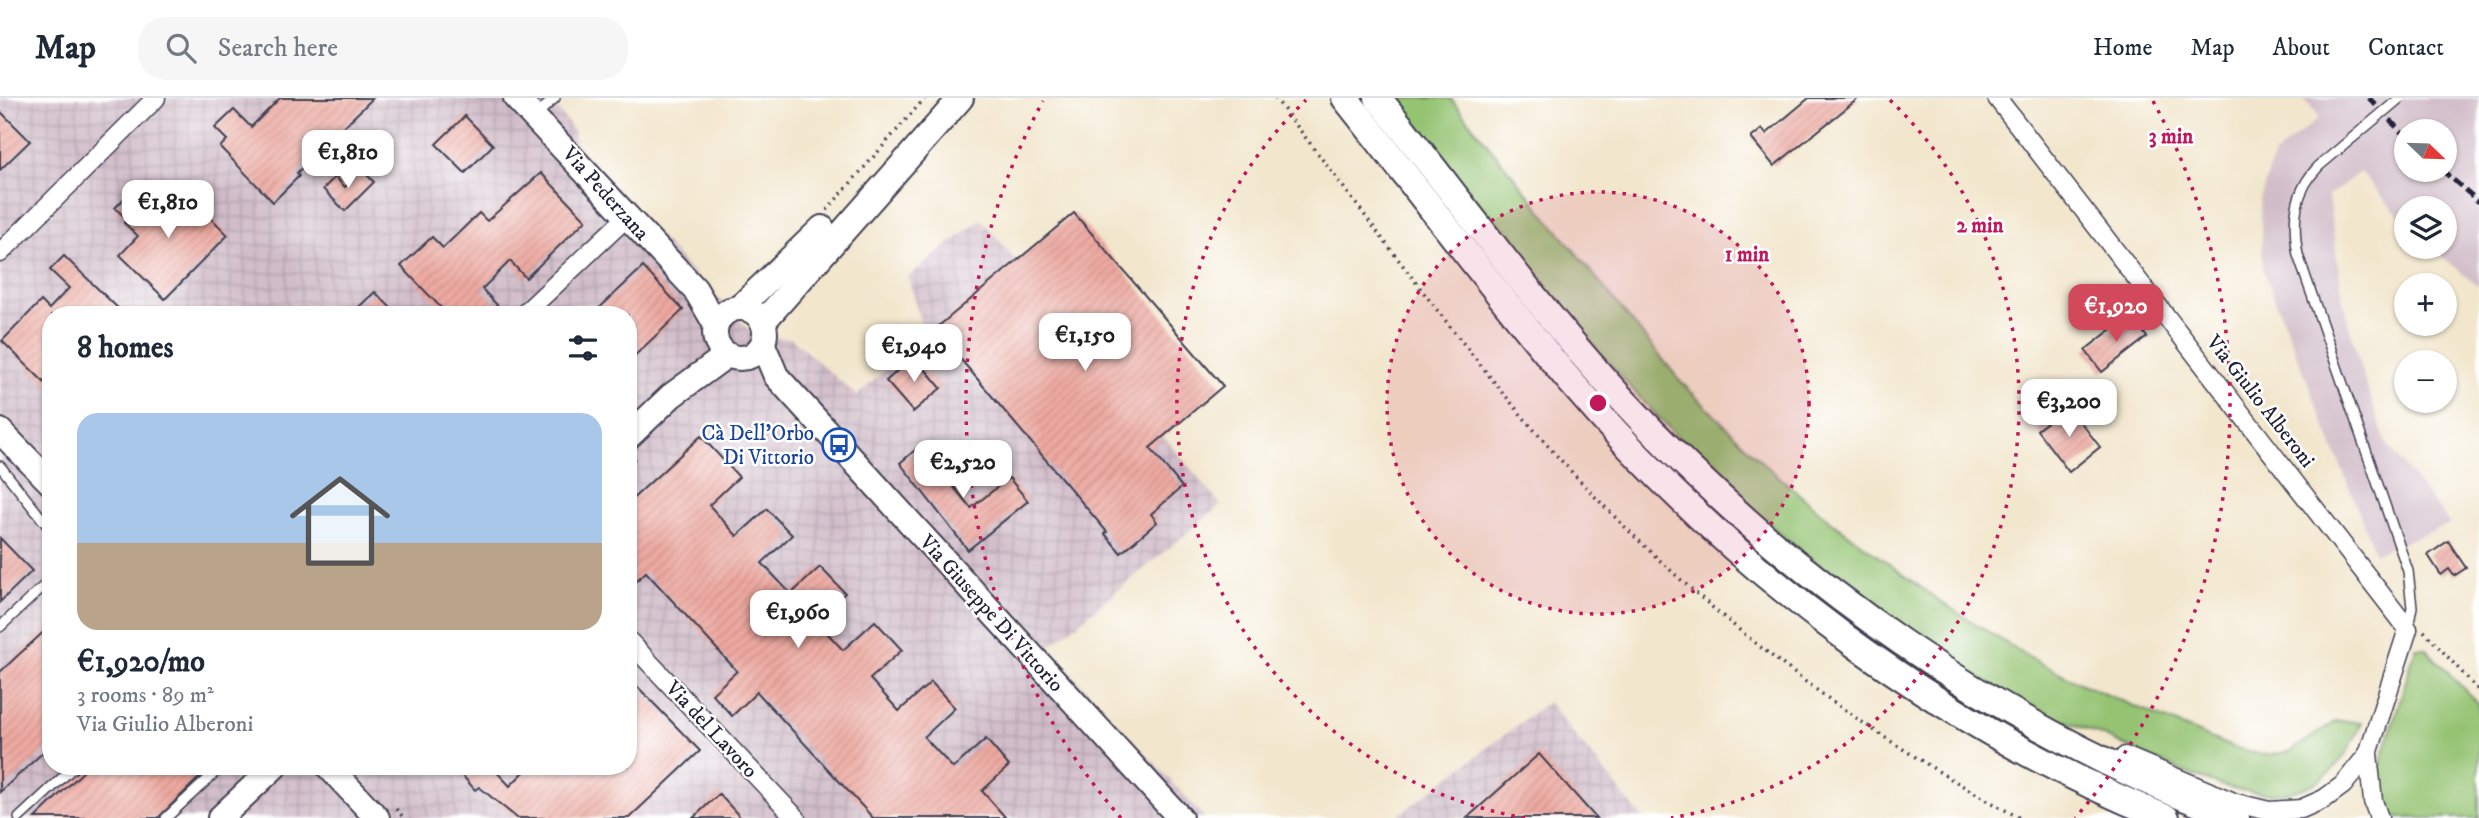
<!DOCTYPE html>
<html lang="en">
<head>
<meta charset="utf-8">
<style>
	body { margin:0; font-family:"IM FELL DW Pica",serif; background:#f6f6f7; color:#1f2937; height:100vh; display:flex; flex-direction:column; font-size:26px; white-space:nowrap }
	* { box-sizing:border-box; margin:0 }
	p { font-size:23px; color:#747a83 }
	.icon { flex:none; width:38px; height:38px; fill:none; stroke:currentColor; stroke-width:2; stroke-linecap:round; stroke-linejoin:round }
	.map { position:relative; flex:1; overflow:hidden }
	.sheet { position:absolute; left:42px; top:208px; width:595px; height:469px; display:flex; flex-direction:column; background:#fff; border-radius:28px; box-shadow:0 2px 5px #0004 }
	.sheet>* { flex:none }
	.needle { width:46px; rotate:113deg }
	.fabs { position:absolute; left:2394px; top:21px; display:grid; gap:14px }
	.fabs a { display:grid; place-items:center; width:63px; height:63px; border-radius:50%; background:#fff; box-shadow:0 2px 5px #0004; font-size:35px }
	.price { position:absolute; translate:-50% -60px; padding:0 16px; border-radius:14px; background:#fff; color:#222; font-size:23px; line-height:46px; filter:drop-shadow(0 2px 4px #0008) }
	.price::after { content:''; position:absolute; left:50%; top:42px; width:21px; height:16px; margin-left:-10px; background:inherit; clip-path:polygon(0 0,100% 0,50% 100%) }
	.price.on { background:#d1495b; color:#fff }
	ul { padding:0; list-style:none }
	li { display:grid; align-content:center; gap:14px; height:371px; padding:0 35px }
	li span { display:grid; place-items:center; height:217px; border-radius:21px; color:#555 }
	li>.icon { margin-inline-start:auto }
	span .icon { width:126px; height:126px; fill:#fffc; stroke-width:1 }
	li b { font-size:30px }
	h2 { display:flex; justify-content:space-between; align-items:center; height:84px; padding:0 35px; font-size:30px }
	header { display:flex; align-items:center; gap:42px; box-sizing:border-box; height:98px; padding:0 35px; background:#fff; border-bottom:2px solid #e0e1e3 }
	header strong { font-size:33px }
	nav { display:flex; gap:38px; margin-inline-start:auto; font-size:24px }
	.search { width:490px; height:63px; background:#f6f6f7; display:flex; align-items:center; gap:18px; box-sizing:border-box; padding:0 24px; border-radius:28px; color:#747a83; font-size:26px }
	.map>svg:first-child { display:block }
	.industrial { fill:url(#industrial-grid); fill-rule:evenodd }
	.railway { fill:#d1bdc9; fill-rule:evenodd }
	.green { fill:#94c372; stroke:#5b7256; stroke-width:2 }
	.building { fill:url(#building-hatch) }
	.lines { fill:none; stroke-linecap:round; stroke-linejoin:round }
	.lane-casing { stroke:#413f51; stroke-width:12 }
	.street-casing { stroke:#413f51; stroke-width:21 }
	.secondary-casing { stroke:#413f51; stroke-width:28 }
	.primary-casing { stroke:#413f51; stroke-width:30 }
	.path { stroke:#413f51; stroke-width:3.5; stroke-dasharray:2 5; stroke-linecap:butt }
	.lane { stroke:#fff; stroke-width:9 }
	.street { stroke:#fff; stroke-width:18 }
	.secondary { stroke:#fff; stroke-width:24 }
	.primary { stroke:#fff; stroke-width:26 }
	.rail { stroke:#22223b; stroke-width:5; stroke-dasharray:10 5; stroke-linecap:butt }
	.lane-bridge-casing { stroke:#413f51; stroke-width:12; stroke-linecap:butt }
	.lane-bridge { stroke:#fff; stroke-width:9 }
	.ring { fill:none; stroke:#c2185b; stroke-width:3.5; stroke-dasharray:3.5 7 }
	.labels { text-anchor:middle; stroke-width:5; stroke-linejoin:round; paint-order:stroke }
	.street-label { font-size:21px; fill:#22223b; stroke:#fff }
	.transit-label { font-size:21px; fill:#164399; stroke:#fff; text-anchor:end }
	.centre { fill:#c2185b; stroke:#fff; stroke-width:3.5 }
	.ring-label { font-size:21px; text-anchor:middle; font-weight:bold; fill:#c2185b; stroke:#fff; stroke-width:5; stroke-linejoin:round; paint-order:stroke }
</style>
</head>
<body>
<header>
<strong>Map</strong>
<div class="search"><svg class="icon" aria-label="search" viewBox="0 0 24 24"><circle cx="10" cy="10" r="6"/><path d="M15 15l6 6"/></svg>Search here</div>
<nav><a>Home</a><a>Map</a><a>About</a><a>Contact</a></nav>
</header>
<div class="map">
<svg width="2479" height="720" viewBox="0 0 2479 720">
	<defs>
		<pattern id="industrial-grid" width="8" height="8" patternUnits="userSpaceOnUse" patternTransform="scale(1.75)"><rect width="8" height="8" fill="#d1bdc9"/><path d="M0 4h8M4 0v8" fill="none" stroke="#b3a2ae"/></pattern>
		<pattern id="building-hatch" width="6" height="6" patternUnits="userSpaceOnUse" patternTransform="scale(1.75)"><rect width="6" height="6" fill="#eda9a0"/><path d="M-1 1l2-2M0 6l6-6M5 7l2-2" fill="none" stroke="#cb918b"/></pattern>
	</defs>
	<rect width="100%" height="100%" fill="#fff"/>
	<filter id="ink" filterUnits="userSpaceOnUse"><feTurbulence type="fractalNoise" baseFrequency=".0143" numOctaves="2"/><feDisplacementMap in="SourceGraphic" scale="14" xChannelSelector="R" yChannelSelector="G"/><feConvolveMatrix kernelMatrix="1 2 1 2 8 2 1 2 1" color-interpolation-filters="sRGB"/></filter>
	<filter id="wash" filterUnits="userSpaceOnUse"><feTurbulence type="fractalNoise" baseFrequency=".00686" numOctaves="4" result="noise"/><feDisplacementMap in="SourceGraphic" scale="28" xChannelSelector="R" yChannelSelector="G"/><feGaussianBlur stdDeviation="1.57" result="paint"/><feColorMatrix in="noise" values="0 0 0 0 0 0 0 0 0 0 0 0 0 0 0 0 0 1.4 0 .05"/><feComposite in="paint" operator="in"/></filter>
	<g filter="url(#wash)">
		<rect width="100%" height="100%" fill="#f2e6cc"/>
		<!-- industrial -->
		<g class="industrial">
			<path d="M0,0H549L573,32L575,45L687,169L757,240H791L857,298L924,236L908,179L981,121L1221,407L1048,550L1205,720H0ZM51,217H628V668H51Z"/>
			<path d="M1548,604L1642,720H1395Z"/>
		</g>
		<!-- railway -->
		<path class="railway" d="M2304,0H2479V189L2431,149H2445V110H2406V125L2360,74L2328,98L2343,203L2361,272L2386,345L2450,426L2375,455L2263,171L2260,101L2274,57L2319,20ZM2406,33H2445V72H2406Z"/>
		<!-- green -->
		<g class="green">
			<path d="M1396,0H1450L1681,284L1764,366L1832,424L1941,504L2030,560L2084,587L2229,648L2263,657L2289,654L2336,623L2362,624C2325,720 2251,703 2167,667C2143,657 2120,645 2096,635C2072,625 2048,618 2025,606C1883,529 1754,422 1644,304C1555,209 1477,102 1396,0Z"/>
			<path d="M2416,550H2425L2479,607V720H2388C2380,705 2379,690 2378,674Z"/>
		</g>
		<g id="blocks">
			<!-- building -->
			<g class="building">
				<path d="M280,0H373L297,75L299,78L273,104L220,49L227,42L215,30L234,12L251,29Z"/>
				<path d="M1809,0H1859L1774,68L1751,40L1762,31L1766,36Z"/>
				<path d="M0,13L30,43L0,72Z"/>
				<path d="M465,18L493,47L465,75L436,46Z"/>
				<path d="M362,72L374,84L345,113L323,91L335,79L345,89Z"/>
				<path d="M541,75L586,122L526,180L510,163L482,191L498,208L489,217H448L401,168L432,139L443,150L479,115L487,123Z"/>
				<path d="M132,92L158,117L183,92L228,137L165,201L120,157L138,138L124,125L127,121L115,110Z"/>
				<path d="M1074,115L1223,288L1150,350L1182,389L1151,416L1157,424L1121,455L1105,436L1107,434L935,231Z"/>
				<path d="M64,158L125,217H51V291L2,243L41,203L49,211L69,190L50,172Z"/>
				<path d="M643,169L683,212L628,264V217H592Z"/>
				<path d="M375,194L398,217H350Z"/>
				<path d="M2130,217L2147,239L2102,274L2085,252Z"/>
				<path d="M914,258L941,290L913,314L886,283Z"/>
				<path d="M2068,308L2100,349L2069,374L2037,332Z"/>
				<path d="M701,338L739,379L709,407L737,438L767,411L792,437L762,465L791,496L820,469L845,495L815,522L843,552L875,523L902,552L870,581L899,613L931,584L955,610L924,639L953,670L986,641L1009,668L982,693L1006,720H873L757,594L732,618L712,596L737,573L646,474L628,490V405Z"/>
				<path d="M920,348L971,410L1009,380L1028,403L968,452L900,365Z"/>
				<path d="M0,440L32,473L0,504Z"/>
				<path d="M2448,443L2466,470L2454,478L2449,471L2441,477L2428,457Z"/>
				<path d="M51,527V647L0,694V574Z"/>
				<path d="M628,579L700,653L629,720H517L479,689L475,692L454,668H491L510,688L530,668H628Z"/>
				<path d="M1539,656L1596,720H1467Z"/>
				<path d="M89,668H211L158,720H35Z"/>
				<path d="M719,696L741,720H693Z"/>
			</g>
		</g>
	</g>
	<g filter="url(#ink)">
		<use href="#blocks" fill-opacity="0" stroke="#413f51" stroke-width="2"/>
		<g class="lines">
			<defs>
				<g id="lane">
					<path d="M536,17L555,0"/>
					<path d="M2319,68C2294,93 2292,123 2298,157L2408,473L2412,509L2408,530"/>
					<path d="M0,368L51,432"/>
					<path d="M0,529L51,481"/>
					<path d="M19,720L75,668"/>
					<path d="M166,720L222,668"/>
				</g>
				<g id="street">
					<path d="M1997,0L2408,531L2368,656L2343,687L2324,701L2301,711L2269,713L2236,705L2125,658"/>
					<path d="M0,155L156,0"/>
					<path d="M523,217L628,118"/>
					<path d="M628,542L796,720"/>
					<path d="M2368,656L2373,703L2379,720"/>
				</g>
				<g id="secondary">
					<path d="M516,0L695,191L716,227"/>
					<circle cx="740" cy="235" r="25"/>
					<path d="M739,210L822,130"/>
					<path d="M763,224L961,0"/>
					<path d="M763,247L776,278L1180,720"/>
					<path d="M0,333L51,385"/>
					<path d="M628,339L671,298L727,257"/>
					<path d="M328,668L377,720"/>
					<path d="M220,720L275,668"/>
				</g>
				<g id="primary">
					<path d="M1345,0C1420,94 1492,191 1570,283C1730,471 1937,627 2166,720"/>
					<path d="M1378,0C1458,99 1533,204 1619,298C1790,484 2000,630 2236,720"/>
				</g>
			</defs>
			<!-- lane casing -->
			<use href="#lane" class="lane-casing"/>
			<!-- street casing -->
			<use href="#street" class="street-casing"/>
			<!-- secondary casing -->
			<use href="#secondary" class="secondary-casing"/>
			<!-- primary casing -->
			<use href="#primary" class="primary-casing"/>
			<!-- path -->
			<g class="path">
				<path d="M1275,0C1356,104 1434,212 1518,313C1657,479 1830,618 2020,720"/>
				<path d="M827,112L925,0"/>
				<path d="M628,366L638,357"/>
				<path d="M2424,533L2479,593"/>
				<path d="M396,711L404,720"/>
			</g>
			<!-- lane -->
			<use href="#lane" class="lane"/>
			<!-- street -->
			<use href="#street" class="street"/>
			<!-- secondary -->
			<use href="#secondary" class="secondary"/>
			<!-- primary -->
			<use href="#primary" class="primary"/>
			<!-- rail -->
			<g class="rail">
				<path d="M2369,0L2406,39"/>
				<path d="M2442,72L2479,104"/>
			</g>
			<defs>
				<path id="lane-bridge" d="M2319,68L2400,0"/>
			</defs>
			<!-- lane-bridge casing -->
			<use href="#lane-bridge" class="lane-bridge-casing"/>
			<!-- lane-bridge -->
			<use href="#lane-bridge" class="lane-bridge"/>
		</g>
	</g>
	<!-- distance rings -->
	<circle cx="1598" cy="305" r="211" fill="#c2185b" fill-opacity=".12"/>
	<g class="ring">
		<circle cx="1598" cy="305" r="211"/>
		<path d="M1525 720A421 421 0 0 1 1306 2M1890 2A421 421 0 0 1 1671 720"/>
		<path d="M1121 720A632 632 0 0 1 1043 3M2153 3A632 632 0 0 1 2075 720"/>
	</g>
	<!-- icons -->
	<defs>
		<symbol id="bus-ring" viewBox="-11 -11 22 22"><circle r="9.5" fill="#fff" stroke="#1a4fb4" stroke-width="1.5"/><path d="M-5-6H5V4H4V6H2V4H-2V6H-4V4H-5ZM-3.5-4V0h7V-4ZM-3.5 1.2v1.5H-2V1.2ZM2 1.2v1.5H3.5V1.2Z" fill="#1a4fb4"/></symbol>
	</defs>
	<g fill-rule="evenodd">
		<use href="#bus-ring" x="820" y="328" width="38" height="38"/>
	</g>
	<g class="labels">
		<!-- street labels -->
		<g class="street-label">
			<text transform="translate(606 95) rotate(48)" y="7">Via Pederzana</text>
			<text transform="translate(2261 303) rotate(52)" y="7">Via Giulio Alberoni</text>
			<text transform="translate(992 515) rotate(48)" y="7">Via Giuseppe Di Vittorio</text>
			<text transform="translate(712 631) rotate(47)" y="7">Via del Lavoro</text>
		</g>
		<!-- transit labels -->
		<g class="transit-label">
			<text x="814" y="342">Cà Dell'Orbo<tspan x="814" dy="24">Di Vittorio</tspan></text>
		</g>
	</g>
	<circle cx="1598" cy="305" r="10" class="centre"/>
	<g class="ring-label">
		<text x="2171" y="45">3 min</text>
		<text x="1980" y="134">2 min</text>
		<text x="1747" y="163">1 min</text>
	</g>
</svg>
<div class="fabs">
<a><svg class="needle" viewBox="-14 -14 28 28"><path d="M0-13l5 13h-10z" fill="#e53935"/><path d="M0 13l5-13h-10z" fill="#747a83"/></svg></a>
<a><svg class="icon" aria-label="layers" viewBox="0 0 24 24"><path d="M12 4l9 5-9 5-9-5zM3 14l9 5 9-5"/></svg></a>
<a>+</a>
<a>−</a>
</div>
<b class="price" style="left:348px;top:92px">€1,810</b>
<b class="price" style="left:168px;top:142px">€1,810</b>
<b class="price on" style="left:2116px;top:246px">€1,920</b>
<b class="price" style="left:1085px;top:275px">€1,150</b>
<b class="price" style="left:914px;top:286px">€1,940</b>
<b class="price" style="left:2069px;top:341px">€3,200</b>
<b class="price" style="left:963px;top:402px">€2,520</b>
<b class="price" style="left:798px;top:552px">€1,960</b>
<section class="sheet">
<h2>8 homes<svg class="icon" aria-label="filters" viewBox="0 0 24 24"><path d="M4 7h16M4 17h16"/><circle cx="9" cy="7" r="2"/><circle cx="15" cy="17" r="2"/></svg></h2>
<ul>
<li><span style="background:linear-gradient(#a9c7e8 60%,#b9a48a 0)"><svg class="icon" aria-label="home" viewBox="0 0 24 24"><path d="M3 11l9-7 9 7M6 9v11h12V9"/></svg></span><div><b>€1,920/mo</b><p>3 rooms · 89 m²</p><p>Via Giulio Alberoni</p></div></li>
</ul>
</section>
</div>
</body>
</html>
